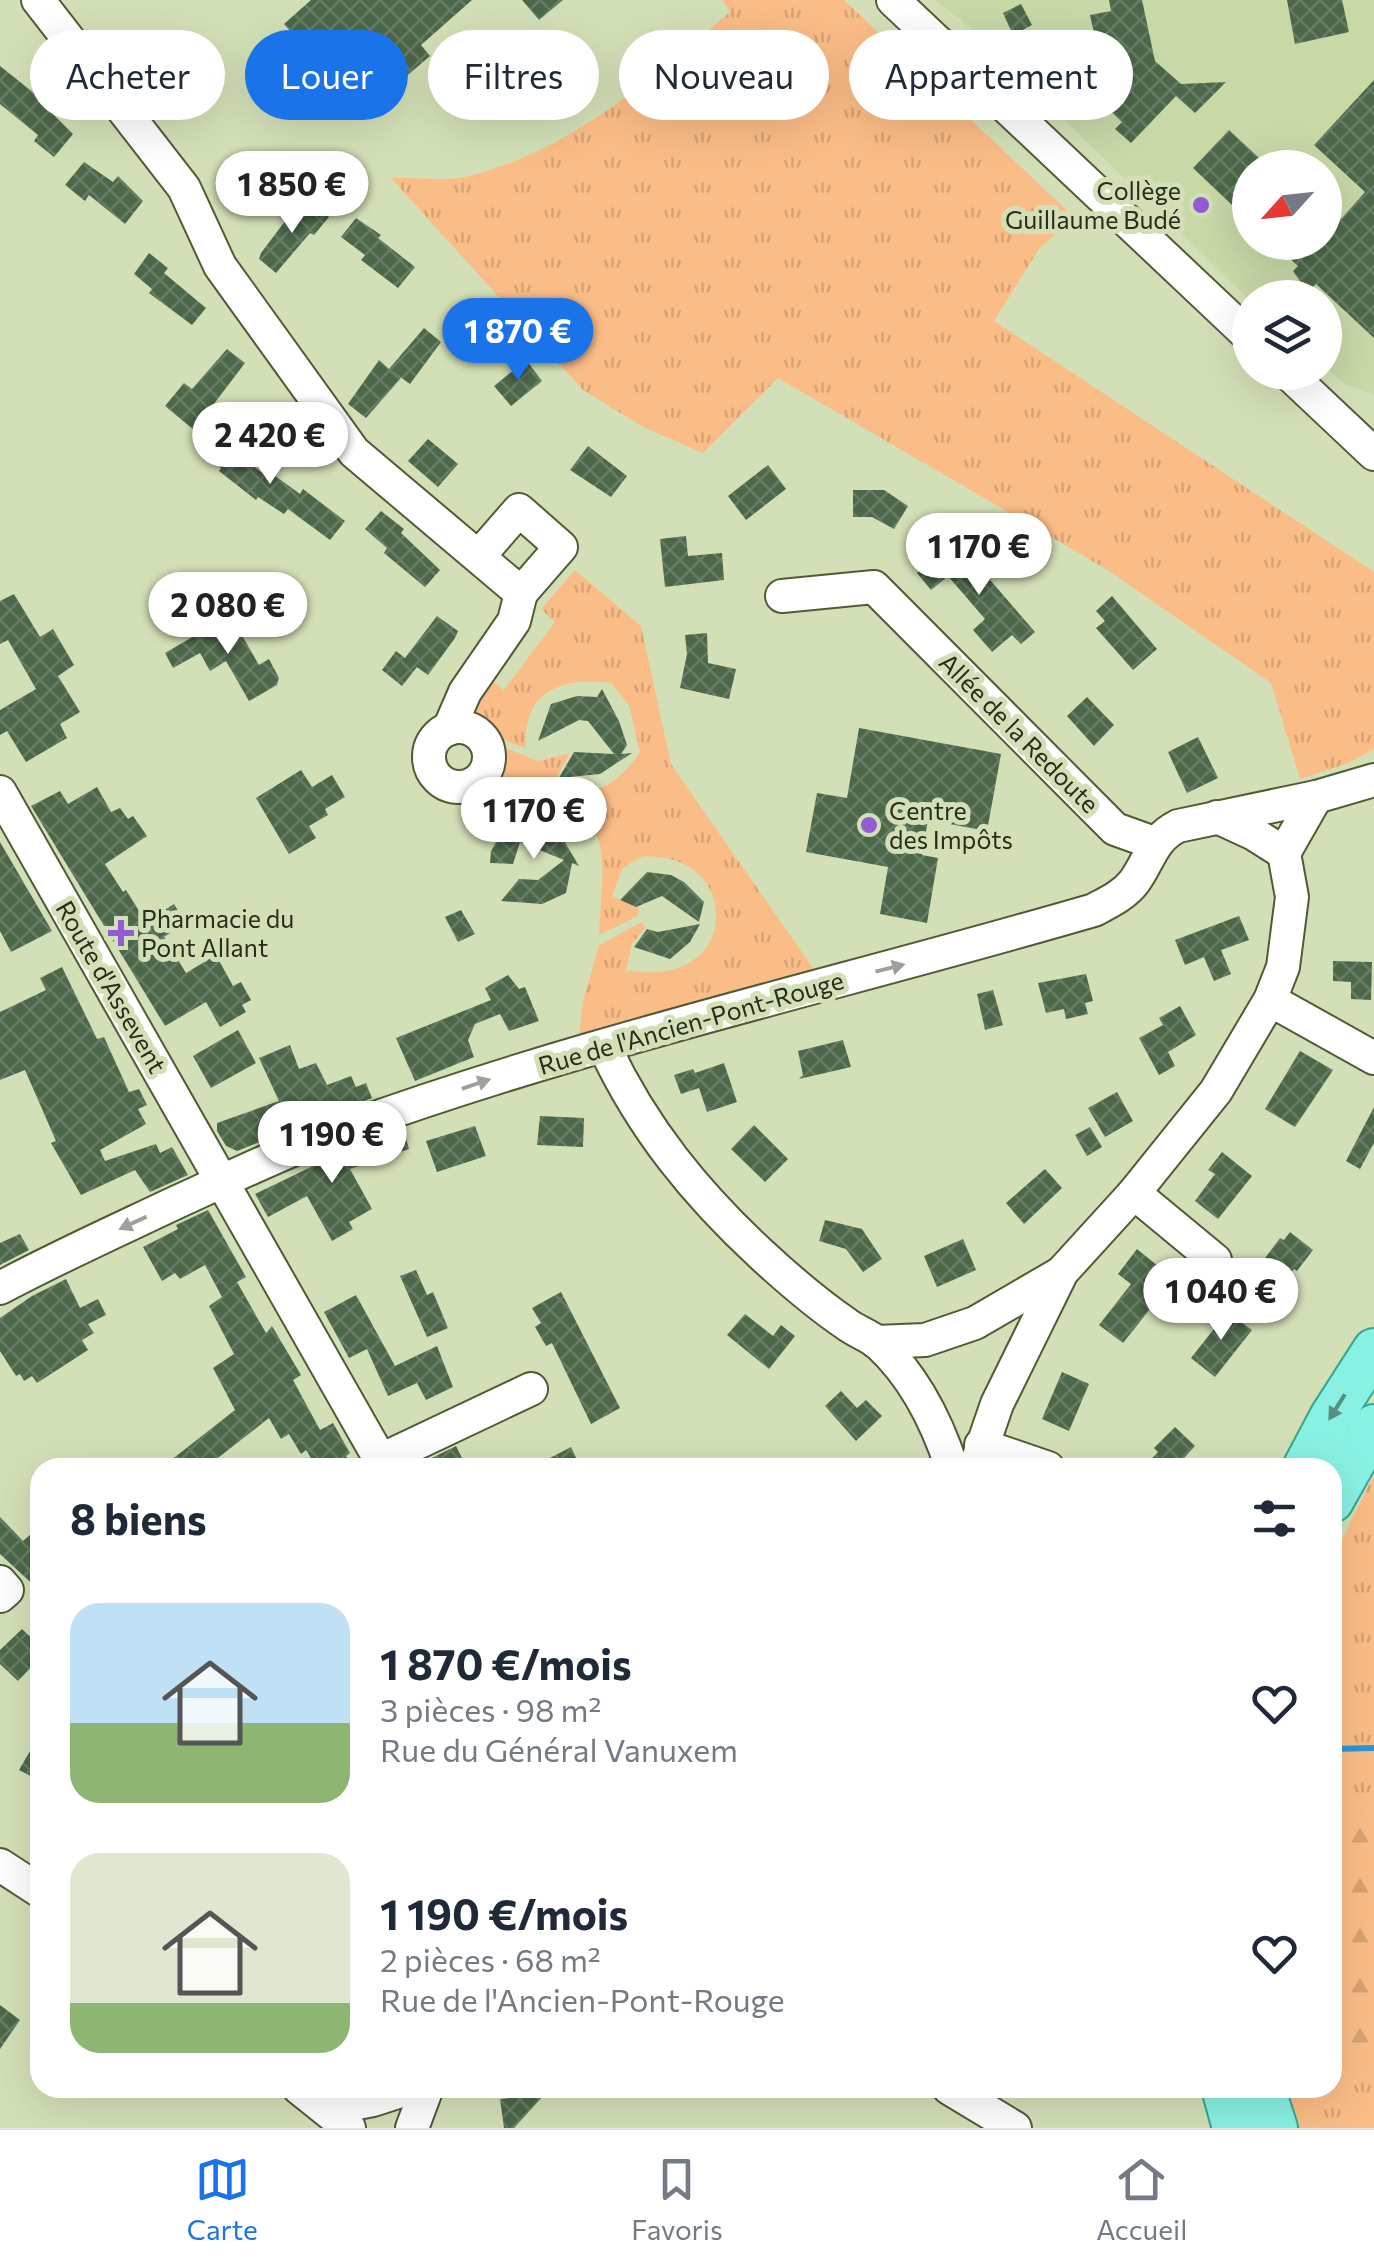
<!DOCTYPE html>
<html lang="fr">
<head>
<meta charset="utf-8">
<style>
	body { margin:0; font-family:Commissioner,sans-serif; background:#f6f6f7; color:#1f2937; height:100vh; display:flex; flex-direction:column; font-size:38px; white-space:nowrap }
	* { box-sizing:border-box; margin:0 }
	p { font-size:32px; color:#747a83 }
	.icon { flex:none; width:55px; height:55px; fill:none; stroke:currentColor; stroke-width:2; stroke-linecap:round; stroke-linejoin:round }
	.map { position:relative; flex:1; overflow:hidden }
	.details { position:absolute; left:30px; top:1458px; width:1312px; height:640px; display:flex; flex-direction:column; background:#fff; border-radius:30px; box-shadow:0 10px 40px #0002 }
	.details>* { flex:none }
	.guide { position:absolute; left:30px; top:30px; width:1315px; height:90px; display:flex; gap:20px }
	.needle { width:65px; rotate:243deg }
	.buttons { position:absolute; left:1232px; top:150px; display:grid; gap:20px }
	.buttons a { display:grid; place-items:center; width:110px; height:110px; border-radius:50%; background:#fff; box-shadow:0 10px 40px #0002; font-size:50px }
	.price { position:absolute; translate:-50% -85px; padding:0 22px; border-radius:35px; background:#fff; color:#222; font-size:32px; line-height:65px; filter:drop-shadow(0 2px 5px #0008) }
	.price::after { content:''; position:absolute; left:50%; top:60px; width:30px; height:22px; margin-left:-15px; background:inherit; clip-path:polygon(0 0,100% 0,50% 100%) }
	.price.on { background:#1a73e8; color:#fff }
	ul { padding:0; list-style:none }
	li { display:flex; align-items:center; gap:30px; height:250px; padding:0 40px }
	li span { display:grid; place-items:center; flex:none; width:280px; height:200px; border-radius:30px; color:#555 }
	li>.icon { margin-inline-start:auto }
	span .icon { width:120px; height:120px; fill:#fffc; stroke-width:1 }
	li b { font-size:42px }
	h2 { display:flex; justify-content:space-between; align-items:center; height:120px; padding:0 40px; font-size:42px }
	.pill { padding:0 35px; border-radius:45px; background:#fff; box-shadow:0 10px 40px #0002; font-size:35px; line-height:90px }
	.pill.on { background:#1a73e8; color:#fff }
	.dock { display:flex; justify-content:space-around; align-items:center; height:140px; border-top:2px solid #e0e1e3; background:#fff; font-size:28px; color:#747a83 }
	.dock a { display:grid; justify-items:center; gap:5px }
	.dock .on { color:#1a73e8 }
	.map>svg:first-child { display:block }
	.built { fill:#c8d8a7; fill-rule:evenodd }
	.grass { fill:url(#grass-tufts) }
	.forest { fill:url(#forest-firs) }
	.lines { fill:none; stroke-linecap:round; stroke-linejoin:round }
	.stream { stroke:#2e96d8; stroke-width:6 }
	.building { fill:url(#building-cross-hatch) }
	.minor-casing { stroke:#505b36; stroke-width:36 }
	.major-casing { stroke:#34a691; stroke-width:46 }
	.minor { stroke:#fff; stroke-width:32 }
	.major { stroke:#89f1e3; stroke-width:42 }
	.oneway { fill:#9ea099 }
	.oneway2 { fill:#588e80 }
	.poi-dot { fill:#925cd4; stroke:#d3e0b7; stroke-width:4 }
	.labels { text-anchor:middle; stroke-width:10; stroke-linejoin:round; paint-order:stroke }
	.poi-label { font-size:25px; fill:#272c1c; stroke:#d3e0b7; text-anchor:start }
	.street-label { font-size:25px; fill:#272c1c; stroke:#d3e0b7 }
</style>
</head>
<body>
<div class="map">
<svg width="1374" height="2128" viewBox="0 0 1374 2128">
	<defs>
		<pattern id="grass-tufts" width="24" height="20" patternUnits="userSpaceOnUse" patternTransform="scale(2.5)"><rect width="24" height="20" fill="#fbbd87"/><path d="M3 7l-1-3M5 7V3M7 7l1-3M15 17l-1-3M17 17v-4M19 17l1-3" fill="none" stroke="#d7a374"/></pattern>
		<pattern id="forest-firs" width="22" height="20" patternUnits="userSpaceOnUse" patternTransform="scale(2.5)"><rect width="22" height="20" fill="#fbbd87"/><path d="M5 1l3.5 6h-7zM16 11l3.5 6h-7z" fill="#d7a374"/></pattern>
		<pattern id="building-cross-hatch" width="8" height="8" patternUnits="userSpaceOnUse" patternTransform="scale(2.5)"><rect width="8" height="8" fill="#4c6749"/><path d="M0 0l8 8M0 8l8-8" fill="none" stroke="#687d66"/></pattern>
	</defs>
	<rect width="100%" height="100%" fill="#d3e0b7"/>
	<!-- built -->
	<path class="built" d="M934,0H1374V395L1345,384L1325,366V298H1250V300L960,19ZM1250,168H1325V242H1250Z"/>
	<!-- grass -->
	<g class="grass">
		<path d="M722,0H844L1074,217L1039,249L994,321L1374,572V749L1346,764L1300,779L1271,683L1106,569L778,378L703,453L645,428L583,390L391,178C416,177 446,182 469,176C571,151 652,78 730,12Z"/>
		<path d="M575,570L641,626L671,764L815,971L579,1035L583,1001L599,945L642,922L645,928L632,944L626,970C739,991 742,863 657,857C656,857 644,856 642,857C636,859 628,865 622,869L612,896L639,908L638,916L599,935C600,907 607,858 596,833C584,807 519,792 493,783L499,765L496,744L538,761L570,753L556,778V784C591,804 621,781 640,752L629,705L611,683C561,676 522,692 526,748C504,741 482,733 473,710L490,679L504,690L555,622L541,609Z"/>
		<path d="M1374,1474V1811L1333,1799V1558Z"/>
		<path d="M1333,2074L1374,2075V2128H1293L1282,2088H1332Z"/>
	</g>
	<!-- forest -->
	<path class="forest" d="M1332,1799L1374,1811V2075L1333,2074Z"/>
	<g class="lines">
		<!-- stream -->
		<path class="stream" d="M1332,1749L1374,1748"/>
	</g>
	<!-- building -->
	<g class="building">
		<path d="M311,0H472L421,45L430,56L389,91L380,81L355,94L352,106L334,91L339,87L284,24Z"/>
		<path d="M522,0H563L539,20Z"/>
		<path d="M1109,0H1142L1155,61L1181,84L1226,82L1195,113L1176,96L1131,143L1115,129L1122,122L1063,67L1094,33L1090,15L1111,11Z"/>
		<path d="M1287,0H1342L1349,32L1295,44Z"/>
		<path d="M1021,4L1032,25L1013,35L1003,13Z"/>
		<path d="M0,66L49,105L47,108L73,134L54,157L34,141L38,135L0,104Z"/>
		<path d="M1374,80V338L1316,284L1308,293L1293,271L1298,266L1272,242H1325V218L1334,227L1365,192L1314,145Z"/>
		<path d="M1229,130L1270,168H1250V222L1193,168Z"/>
		<path d="M84,162L113,182L118,176L143,201L125,224L89,195L85,201L65,185Z"/>
		<path d="M308,202L329,217L314,235L310,233L276,273L259,259L261,253L289,216L293,220Z"/>
		<path d="M356,218L381,235L378,238L415,267L398,288L361,260L365,255L341,237Z"/>
		<path d="M149,253L168,268L164,273L206,308L192,325L149,293L152,289L134,274Z"/>
		<path d="M424,328L441,342L410,384L392,371L401,378L366,418L348,404L379,360L389,369Z"/>
		<path d="M227,349L245,363L194,430L165,406L184,383L192,389Z"/>
		<path d="M526,360L542,381L511,406L494,386Z"/>
		<path d="M214,429L238,447L234,451L271,480L274,475L300,494L303,489L345,521L330,540L288,509L284,514L258,497L256,500L219,471L221,468L199,448Z"/>
		<path d="M428,439L458,464L438,487L408,461Z"/>
		<path d="M588,446L627,476L611,497L570,470Z"/>
		<path d="M768,465L786,489L746,520L728,496Z"/>
		<path d="M853,490H884L908,506L894,529L872,517H853Z"/>
		<path d="M381,511L404,529L401,533L440,570L425,587L384,553L387,548L365,529Z"/>
		<path d="M686,536L688,556L722,553L724,580L665,587L660,539Z"/>
		<path d="M959,544L1035,632L1021,644L1012,635L992,652L973,630L985,619L948,576L931,590L917,573L938,556L941,559Z"/>
		<path d="M14,594L40,637L53,629L74,665L58,676L80,712L60,724L67,738L26,762L7,731L0,735V710L36,689L8,640L0,644V601Z"/>
		<path d="M1112,596L1157,649L1133,670L1096,628L1105,621L1096,611Z"/>
		<path d="M230,615L259,665L269,659L279,678L277,685L249,701L226,661L210,671L200,653L173,668L165,653Z"/>
		<path d="M437,616L458,631L455,638L428,675L407,660L417,667L402,686L382,670L396,651L405,658Z"/>
		<path d="M707,633L708,663L736,669L729,699L680,688L687,654L685,635Z"/>
		<path d="M602,689L619,721L627,745L621,754L632,753L600,774L559,778L574,752L614,754L588,721L579,720L538,741L551,704L577,696L597,697Z"/>
		<path d="M1087,697L1114,725L1094,746L1067,716Z"/>
		<path d="M859,728L1001,754L987,831L928,820L922,855L938,858L927,923L880,914L888,867L806,852L817,793L847,798Z"/>
		<path d="M1198,737L1218,778L1187,793L1168,752Z"/>
		<path d="M301,770L312,787L332,775L345,797L325,809L328,815L309,826L316,838L289,854L256,798Z"/>
		<path d="M97,787L111,812L120,808L128,819L133,816L147,836L105,864L123,892L126,890L146,922L174,904L185,923L164,937L186,973L216,955L233,986L241,982L251,1000L242,1005L246,1012L220,1027L206,1002L165,1026L31,806L60,791L68,804Z"/>
		<path d="M529,823L557,829L579,866L572,863L566,893L542,904L501,901L519,879L538,880L564,860L520,842L513,864L490,863L491,851L501,834L490,829Z"/>
		<path d="M0,842L52,931L11,952L0,931Z"/>
		<path d="M647,872L671,875L684,882L704,902L699,922L662,896L636,907L620,900Z"/>
		<path d="M461,910L475,934L458,942L445,917Z"/>
		<path d="M1239,916L1249,940L1221,950L1231,974L1214,981L1204,957L1185,965L1175,940Z"/>
		<path d="M700,924L690,942L670,959L634,947L647,929L658,932Z"/>
		<path d="M1333,961L1372,962L1371,1000L1351,999V982L1333,981Z"/>
		<path d="M62,967L97,1039L104,1037L129,1092L139,1089L147,1105L138,1109L146,1124L100,1150L105,1161L156,1144L160,1153L172,1147L188,1175L150,1192L135,1170L81,1195L51,1143L56,1141L25,1070L0,1080V1012L46,990L40,978Z"/>
		<path d="M1086,974L1093,1001L1085,1003L1088,1014L1066,1019L1064,1009L1046,1013L1038,983Z"/>
		<path d="M508,975L519,989L525,987L539,1021L509,1031L500,1014L475,1024L468,1040L474,1057L415,1081L396,1038L491,1000L485,988Z"/>
		<path d="M993,990L1003,1025L985,1030L977,994Z"/>
		<path d="M1180,1006L1196,1035L1168,1052L1175,1066L1159,1075L1139,1038L1163,1025L1159,1018Z"/>
		<path d="M238,1030L256,1063L211,1088L193,1056Z"/>
		<path d="M843,1040L851,1067L799,1079L803,1075L798,1051Z"/>
		<path d="M290,1045L299,1069L316,1063L327,1085L351,1076L356,1087L366,1083L372,1098L237,1151L226,1146L217,1131V1123L279,1101L259,1058Z"/>
		<path d="M1300,1051L1333,1070L1295,1127L1265,1109Z"/>
		<path d="M724,1063L737,1102L707,1112L699,1088L681,1094L674,1075L693,1069L695,1073Z"/>
		<path d="M1117,1092L1133,1121L1105,1137L1088,1108Z"/>
		<path d="M1374,1107V1143L1360,1169L1346,1161Z"/>
		<path d="M540,1116L584,1118L583,1147L537,1145Z"/>
		<path d="M754,1125L788,1159L765,1182L731,1149Z"/>
		<path d="M475,1126L486,1156L437,1172L426,1141Z"/>
		<path d="M1090,1127L1102,1147L1087,1156L1075,1135Z"/>
		<path d="M404,1132L409,1149L350,1169L372,1209L349,1222L353,1229L332,1241L307,1196L268,1217L255,1194L342,1152Z"/>
		<path d="M1222,1152L1252,1176L1218,1219L1195,1201L1215,1174L1208,1170Z"/>
		<path d="M1045,1169L1062,1188L1024,1224L1006,1203Z"/>
		<path d="M208,1210L246,1277L237,1282L266,1333L272,1326L301,1375L293,1380L320,1430L333,1423L350,1453L346,1456L352,1468H317L306,1450L301,1454L289,1434L281,1439L269,1418L205,1468H161L235,1410L213,1368L234,1354L209,1306L222,1297L205,1265L180,1279L175,1273L162,1281L143,1247L178,1229L176,1225Z"/>
		<path d="M825,1220L862,1229L882,1259L863,1272L846,1249L819,1241Z"/>
		<path d="M1290,1232L1313,1250L1297,1271L1294,1269L1279,1288L1256,1270L1280,1238L1284,1240Z"/>
		<path d="M20,1234L29,1250L0,1265V1243Z"/>
		<path d="M963,1239L976,1270L937,1287L924,1256Z"/>
		<path d="M1137,1249L1174,1279L1123,1343L1099,1325L1131,1284L1118,1274Z"/>
		<path d="M416,1270L427,1295L433,1292L448,1328L427,1337L400,1276Z"/>
		<path d="M66,1279L80,1308L98,1299L106,1315L88,1324L94,1333L82,1340L88,1350L37,1383L32,1376L24,1381L20,1374L16,1376L0,1351V1318L32,1296Z"/>
		<path d="M561,1292L620,1408L591,1424L552,1343L546,1346L535,1327L541,1323L532,1308Z"/>
		<path d="M356,1295L395,1366L437,1346L453,1387L426,1400L417,1383L388,1396L367,1349L349,1358L324,1312Z"/>
		<path d="M1223,1308L1252,1330L1215,1377L1191,1358L1217,1325L1213,1322Z"/>
		<path d="M745,1314L773,1336L781,1325L795,1336L769,1369L727,1335Z"/>
		<path d="M1062,1372L1089,1384L1069,1431L1042,1419Z"/>
		<path d="M841,1391L857,1408L866,1400L882,1416L856,1441L825,1406Z"/>
		<path d="M1175,1427L1195,1446L1175,1468H1143L1158,1452L1154,1448Z"/>
		<path d="M456,1446L467,1468H431L428,1460Z"/>
		<path d="M571,1447L581,1468H531Z"/>
		<path d="M0,1517L23,1541L40,1526V1591L0,1554Z"/>
		<path d="M22,1629L40,1646V1658L18,1681L0,1664V1650Z"/>
		<path d="M40,1734V1781L19,1770Z"/>
		<path d="M0,2005L20,2020L0,2049Z"/>
		<path d="M545,2094L514,2128H504L500,2099Z"/>
	</g>
	<g class="lines">
		<defs>
			<g id="minor">
				<path d="M38,0L184,188L220,266L354,452L521,593L514,621L465,692L449,729"/>
				<path d="M893,0L1250,337"/>
				<path d="M1287,372L1374,454"/>
				<path d="M479,556L519,510L561,547L521,593"/>
				<path d="M782,596L874,587L1115,829L1154,843"/>
				<circle cx="459" cy="757" r="30"/>
				<path d="M0,792L385,1468"/>
				<path d="M1217,817L1254,834L1284,853L1316,797"/>
				<path d="M1270,1000L1374,1058"/>
				<path d="M605,1048C643,1129 696,1194 762,1255C788,1279 816,1303 845,1323C855,1331 868,1335 878,1343C914,1376 937,1422 952,1468"/>
				<path d="M1134,1193L1215,1260"/>
				<path d="M0,1288C58,1257 118,1230 177,1202C232,1177 287,1150 344,1129C589,1040 844,983 1094,910C1109,902 1124,895 1134,882C1150,860 1152,839 1178,826L1316,797L1374,780"/>
				<path d="M876,1342L925,1340L975,1323L1061,1273"/>
				<path d="M981,1445L1048,1468"/>
				<path d="M381,1460L531,1389"/>
				<path d="M975,1468L997,1404L1062,1272L1134,1193L1216,1091L1270,1000L1283,967L1292,897L1284,853"/>
				<path d="M0,1582L7,1590L0,1596"/>
				<path d="M0,1865L40,1891"/>
				<path d="M299,2088L349,2128"/>
				<path d="M949,2088L1015,2128"/>
				<path d="M326,2109L373,2100L410,2088"/>
				<path d="M412,2128L427,2088"/>
			</g>
			<g id="major">
				<path d="M1304,1468L1331,1417L1374,1350"/>
				<path d="M1332,1501L1374,1426"/>
				<path d="M1223,2088L1234,2128"/>
				<path d="M1263,2088L1276,2128"/>
			</g>
		</defs>
		<!-- minor casing -->
		<use href="#minor" class="minor-casing"/>
		<!-- major casing -->
		<use href="#major" class="major-casing"/>
		<!-- minor -->
		<use href="#minor" class="minor"/>
		<!-- major -->
		<use href="#major" class="major"/>
	</g>
	<!-- one-way arrows -->
	<defs><path id="oneway-solid" d="M-6-.8H1V-3.2L6.5 0L1 3.2V.8H-6Z" transform="scale(2.5)"/></defs>
	<g class="oneway">
		<use href="#oneway-solid" transform="translate(890 968) rotate(-14)"/>
		<use href="#oneway-solid" transform="translate(476 1084) rotate(-19)"/>
		<use href="#oneway-solid" transform="translate(133 1223) rotate(155)"/>
	</g>
	<use class="oneway2" href="#oneway-solid" transform="translate(1337 1407) rotate(122)"/>
	<!-- markers -->
	<g class="poi-dot">
		<circle cx="1201" cy="205" r="10"/>
		<circle cx="869" cy="825" r="10"/>
		<path d="M116 918h10v10h10v10h-10v10h-10v-10h-10v-10h10z"/>
	</g>
	<g class="labels">
		<!-- poi labels -->
		<g class="poi-label">
			<text x="1181" y="200" text-anchor="end">Collège<tspan x="1181" dy="29">Guillaume Budé</tspan></text>
			<text x="889" y="820">Centre<tspan x="889" dy="29">des Impôts</tspan></text>
			<text x="141" y="928">Pharmacie du<tspan x="141" dy="29">Pont Allant</tspan></text>
		</g>
		<!-- street labels -->
		<g class="street-label">
			<text transform="translate(1019 733) rotate(45)" y="9">Allée de la Redoute</text>
			<text transform="translate(111 987) rotate(60)" y="9">Route d'Assevent</text>
			<text transform="translate(691 1023) rotate(-16)" y="9">Rue de l'Ancien-Pont-Rouge</text>
		</g>
	</g>
</svg>
<div class="buttons">
<a><svg class="needle" viewBox="-14 -14 28 28"><path d="M0-13l5 13h-10z" fill="#e53935"/><path d="M0 13l5-13h-10z" fill="#747a83"/></svg></a>
<a><svg class="icon" aria-label="layers" viewBox="0 0 24 24"><path d="M12 4l9 5-9 5-9-5zM3 14l9 5 9-5"/></svg></a>
</div>
<b class="price" style="left:292px;top:236px">1 850 €</b>
<b class="price on" style="left:518px;top:383px">1 870 €</b>
<b class="price" style="left:270px;top:487px">2 420 €</b>
<b class="price" style="left:979px;top:598px">1 170 €</b>
<b class="price" style="left:228px;top:657px">2 080 €</b>
<b class="price" style="left:534px;top:862px">1 170 €</b>
<b class="price" style="left:332px;top:1186px">1 190 €</b>
<b class="price" style="left:1221px;top:1343px">1 040 €</b>
<div class="guide">
<a class="pill">Acheter</a>
<a class="pill on">Louer</a>
<a class="pill">Filtres</a>
<a class="pill">Nouveau</a>
<a class="pill">Appartement</a>
</div>
<section class="details">
<h2>8 biens<svg class="icon" aria-label="filters" viewBox="0 0 24 24"><path d="M4 7h16M4 17h16"/><circle cx="9" cy="7" r="2"/><circle cx="15" cy="17" r="2"/></svg></h2>
<ul>
<li><span style="background:linear-gradient(#bfe0f5 60%,#8fb573 0)"><svg class="icon" aria-label="home" viewBox="0 0 24 24"><path d="M3 11l9-7 9 7M6 9v11h12V9"/></svg></span><div><b>1 870 €/mois</b><p>3 pièces · 98 m²</p><p>Rue du Général Vanuxem</p></div><svg class="icon" aria-label="heart" viewBox="0 0 24 24"><path d="M12 20l-8-8c-3-5 5-10 8-4 3-6 11-1 8 4z"/></svg></li>
<li><span style="background:linear-gradient(#dfe7d0 75%,#8fb573 0)"><svg class="icon" aria-label="home" viewBox="0 0 24 24"><path d="M3 11l9-7 9 7M6 9v11h12V9"/></svg></span><div><b>1 190 €/mois</b><p>2 pièces · 68 m²</p><p>Rue de l'Ancien-Pont-Rouge</p></div><svg class="icon" aria-label="heart" viewBox="0 0 24 24"><path d="M12 20l-8-8c-3-5 5-10 8-4 3-6 11-1 8 4z"/></svg></li>
</ul>
</section>
</div>
<nav class="dock">
<a class="on"><svg class="icon" aria-label="map" viewBox="0 0 24 24"><path d="M3 6l6-2 6 2 6-2v14l-6 2-6-2-6 2zM9 4v14M15 6v14"/></svg>Carte</a>
<a><svg class="icon" aria-label="saved" viewBox="0 0 24 24"><path d="M7 4h10v16l-5-4-5 4z"/></svg>Favoris</a>
<a><svg class="icon" aria-label="home" viewBox="0 0 24 24"><path d="M3 11l9-7 9 7M6 9v11h12V9"/></svg>Accueil</a>
</nav>
</body>
</html>
